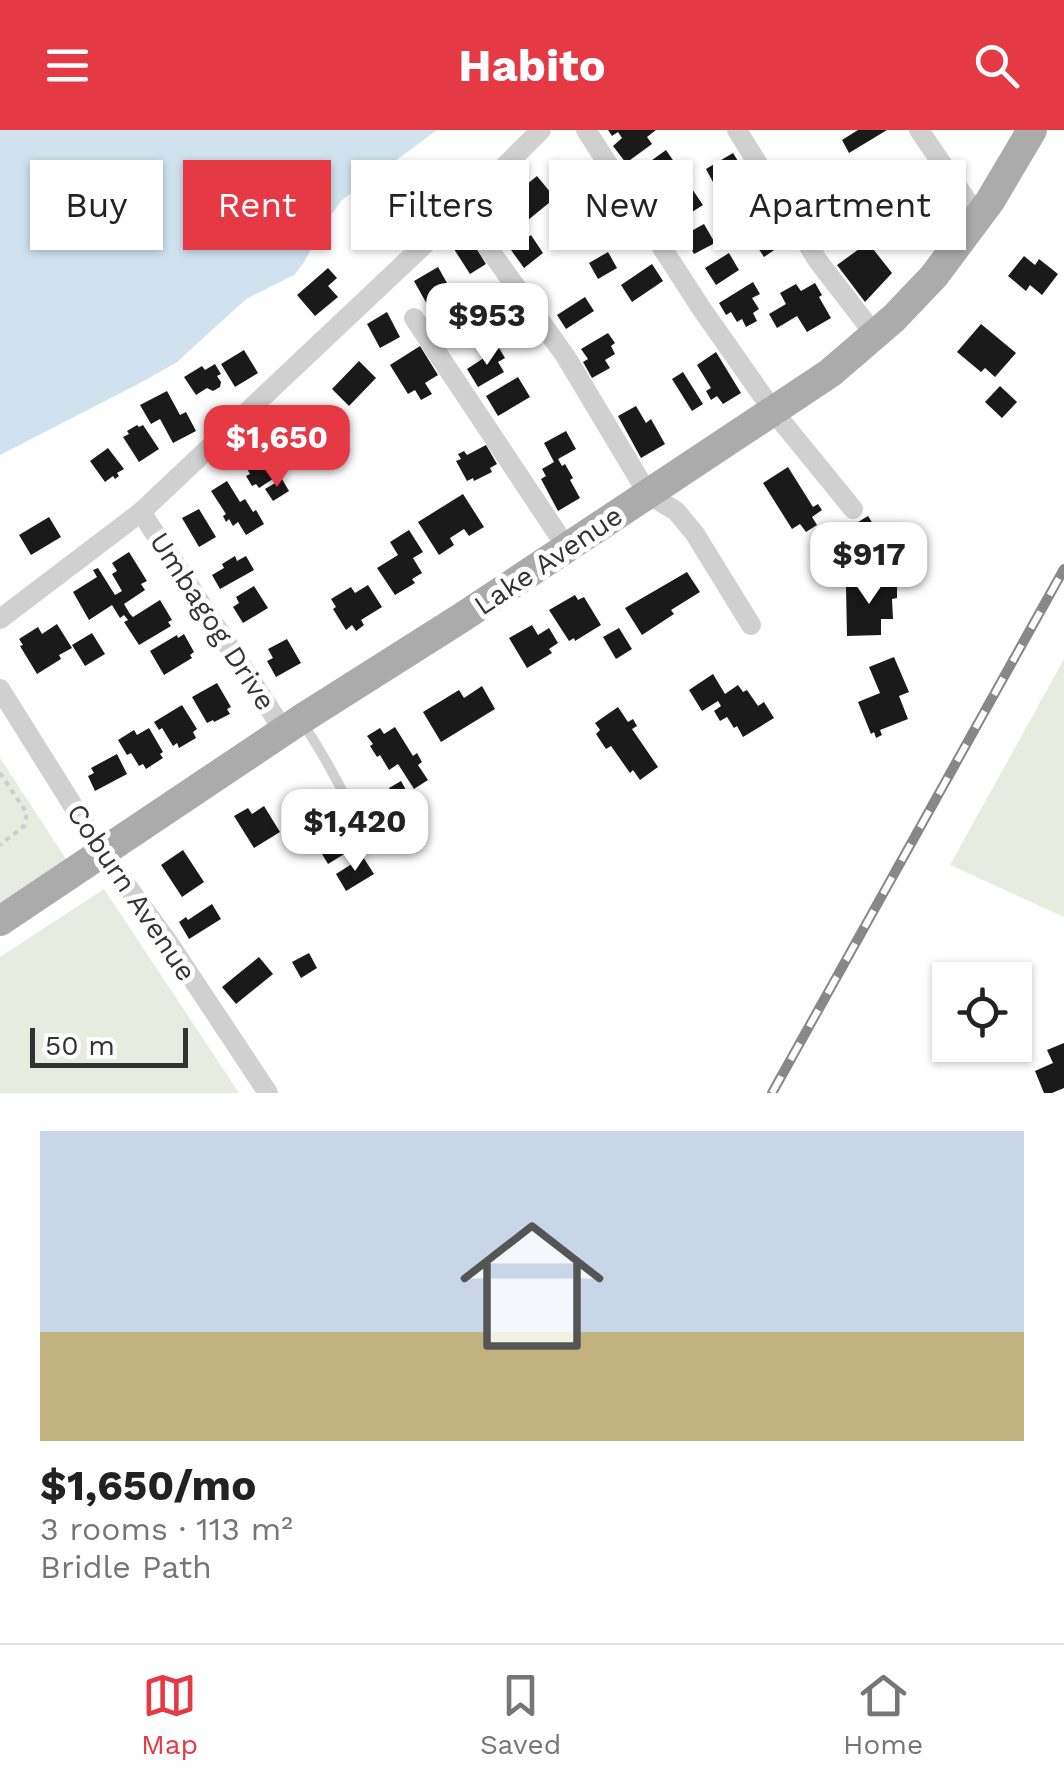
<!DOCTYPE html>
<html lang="en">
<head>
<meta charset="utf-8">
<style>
	body { margin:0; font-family:"Work Sans",sans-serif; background:#f2f2f2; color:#222; height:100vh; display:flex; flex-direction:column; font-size:38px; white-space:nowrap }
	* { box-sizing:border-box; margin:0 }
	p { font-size:32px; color:#767676 }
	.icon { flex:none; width:55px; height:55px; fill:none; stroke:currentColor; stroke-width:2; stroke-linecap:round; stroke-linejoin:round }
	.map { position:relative; height:963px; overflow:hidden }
	.drawer { display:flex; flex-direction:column; background:#fff; flex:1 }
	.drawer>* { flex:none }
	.hud { position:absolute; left:30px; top:30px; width:1005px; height:90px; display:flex; gap:20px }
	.tools { position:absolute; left:932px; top:832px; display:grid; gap:20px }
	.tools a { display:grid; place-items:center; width:100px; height:100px; border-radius:0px; background:#fff; box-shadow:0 2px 8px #0004; font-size:50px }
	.scale { position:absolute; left:30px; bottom:25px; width:158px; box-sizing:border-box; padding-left:10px; border:5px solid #333; border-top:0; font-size:28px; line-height:35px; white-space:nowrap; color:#333; -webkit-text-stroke:8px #fff; paint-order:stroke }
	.price { position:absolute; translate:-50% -85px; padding:0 22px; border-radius:20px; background:#fff; color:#222; font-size:32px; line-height:65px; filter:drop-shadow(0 2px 5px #0008) }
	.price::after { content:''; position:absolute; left:50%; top:60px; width:30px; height:22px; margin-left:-15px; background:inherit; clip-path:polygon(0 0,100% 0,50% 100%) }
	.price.selected { background:#e63946; color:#fff }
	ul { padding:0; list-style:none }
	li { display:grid; align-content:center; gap:20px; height:530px; padding:0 40px }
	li+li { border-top:2px solid #e0e0e0 }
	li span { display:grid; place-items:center; height:310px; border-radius:0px; color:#555 }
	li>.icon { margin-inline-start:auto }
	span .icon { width:180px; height:180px; fill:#fffc; stroke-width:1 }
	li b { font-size:42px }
	.chip { padding:0 35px; border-radius:0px; background:#fff; box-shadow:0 2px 8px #0004; font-size:35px; line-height:90px }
	.chip.selected { background:#e63946; color:#fff }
	header { display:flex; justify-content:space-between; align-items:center; height:130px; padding:0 40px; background:#e63946; color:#fff; font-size:45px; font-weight:700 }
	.menu { display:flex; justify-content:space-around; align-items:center; height:140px; border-top:2px solid #e0e0e0; background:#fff; font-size:28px; color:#767676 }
	.menu a { display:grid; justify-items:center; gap:5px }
	.menu .selected { color:#e63946 }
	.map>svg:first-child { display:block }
	.green { fill:#e6ecdf }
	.water { fill:#cfe2ee }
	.building { fill:#1a1a1a }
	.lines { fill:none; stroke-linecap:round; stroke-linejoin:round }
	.path { stroke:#cdcdcd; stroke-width:4; stroke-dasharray:5 5; stroke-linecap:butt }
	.service { stroke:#d0d0d0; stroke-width:10 }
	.minor { stroke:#d0d0d0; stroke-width:20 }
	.primary { stroke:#ababab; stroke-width:30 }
	.rail-casing { stroke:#888; stroke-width:10 }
	.rail { stroke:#fff; stroke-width:6; stroke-dasharray:19; stroke-linecap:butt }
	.labels { text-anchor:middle; stroke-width:10; stroke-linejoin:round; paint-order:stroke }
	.street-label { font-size:28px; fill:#333; stroke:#fff }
</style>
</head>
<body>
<header><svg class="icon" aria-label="menu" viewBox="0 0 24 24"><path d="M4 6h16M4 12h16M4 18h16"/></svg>Habito<svg class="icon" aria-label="search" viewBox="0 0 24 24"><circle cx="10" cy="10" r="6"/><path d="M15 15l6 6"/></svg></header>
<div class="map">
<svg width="1064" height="963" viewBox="0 0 1064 963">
	<rect width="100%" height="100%" fill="#fff"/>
	<!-- green -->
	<g class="green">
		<path d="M1064,529V787L950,735Z"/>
		<path d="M0,628L68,732L0,776Z"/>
		<path d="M104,759L239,963H0V827Z"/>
	</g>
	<!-- water -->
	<path class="water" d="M0,0H437L342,70L328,89L303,134L294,145L246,169L177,232L142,252L0,325Z"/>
	<!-- building -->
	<g class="building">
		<path d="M608,0H656L647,7L652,14L626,33L613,16L622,8L618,2L612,6Z"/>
		<path d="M858,0H887L849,23L842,10Z"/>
		<path d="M666,20L681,42L648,64L635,45L650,36L648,33Z"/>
		<path d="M733,23L746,44L721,59L717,50L713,52L706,39Z"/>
		<path d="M456,30L466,50L454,56L444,37Z"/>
		<path d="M819,33L831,57L796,76L787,60L790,59L787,54L798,48L796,45Z"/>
		<path d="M908,34L915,47L879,67L872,54Z"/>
		<path d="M537,46L555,68L522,95L504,73Z"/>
		<path d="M427,51L440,73L418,87L405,65Z"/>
		<path d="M688,53L703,75L670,96L658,77L672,68L670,65Z"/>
		<path d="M608,61L617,77L612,80L613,83L577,104L564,80L584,69L587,74Z"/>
		<path d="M740,67L752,86L733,98L726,88L720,91L715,84Z"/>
		<path d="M831,67L842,84L821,96L811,79Z"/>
		<path d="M903,69L911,77L906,82L924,99L904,120L878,96L889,83L886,80L894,71L898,75Z"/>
		<path d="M389,74L407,96L385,114L367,93Z"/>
		<path d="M775,89L789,110L764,127L750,106Z"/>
		<path d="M618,90L622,97L627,93L632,102L628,105L630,109L620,116L617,111L606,118L600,108L605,105L602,100Z"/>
		<path d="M704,94L715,113L694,124L684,105Z"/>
		<path d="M468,105L486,134L470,144L452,116Z"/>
		<path d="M531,105L543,123L524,138L511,120Z"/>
		<path d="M862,105L892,143L865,172L837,135L859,119L853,111Z"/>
		<path d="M608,122L617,138L598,149L589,133Z"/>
		<path d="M729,123L739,140L716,155L705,138Z"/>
		<path d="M1024,126L1035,135L1039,129L1058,144L1042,165L1030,155L1026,161L1008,146Z"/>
		<path d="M652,134L663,151L632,172L621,155Z"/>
		<path d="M438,137L456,169L445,176L441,168L428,176L414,151Z"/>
		<path d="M328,138L337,148L328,156L338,167L315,186L297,165Z"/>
		<path d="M753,152L760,164L752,168L759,179L753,183L757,191L746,197L742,189L737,192L731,182L726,185L719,173Z"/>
		<path d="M815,153L822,165L819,167L831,188L807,202L797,186L777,198L769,184L786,174L780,163L796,154L801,161Z"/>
		<path d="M585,167L594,181L566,199L557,185Z"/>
		<path d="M387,182L400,207L380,218L367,194Z"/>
		<path d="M981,194L1016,223L995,247L985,238L981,242L957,222Z"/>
		<path d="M608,203L615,213L611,216L615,224L605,230L610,238L592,248L583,232L588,229L581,219Z"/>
		<path d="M420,216L438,245L425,253L432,264L421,270L415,260L408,264L390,235Z"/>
		<path d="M499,218L505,228L498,232L504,242L478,257L467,239Z"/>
		<path d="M244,220L258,243L235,257L221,234Z"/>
		<path d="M716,222L741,263L723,274L717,266L711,270L706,261L711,258L697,235Z"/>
		<path d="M359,231L376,248L349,276L332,259Z"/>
		<path d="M215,234L221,244L217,246L221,252L220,257L213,261L207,258L196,265L184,247L202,236L205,240Z"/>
		<path d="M683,242L703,274L692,281L672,249Z"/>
		<path d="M518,247L530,267L498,286L486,266Z"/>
		<path d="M1000,256L1017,272L1002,288L985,272Z"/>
		<path d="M167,261L180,285L186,282L196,301L173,313L160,289L151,294L140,275Z"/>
		<path d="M636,276L646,293L651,289L665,314L641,328L618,286Z"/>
		<path d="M305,281L321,296L325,292L336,303L324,316L317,309L299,326L279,307Z"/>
		<path d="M137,295L139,297L143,295L159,319L139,332L123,307L129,304L127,301Z"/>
		<path d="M566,301L576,319L558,329L562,336L565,334L573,348L570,350L580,368L558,381L541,349L546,346L542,339L554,332L544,313Z"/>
		<path d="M486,315L497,334L490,338L492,342L474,351L473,348L467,351L456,331L461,329L458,324L464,321L467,325Z"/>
		<path d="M108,318L124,339L117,343L119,346L115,349L113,346L105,352L90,331Z"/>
		<path d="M264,322L279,345L259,358L256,354L252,356L246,346L250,344L244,334Z"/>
		<path d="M788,337L813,377L818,374L822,380L812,387L817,395L806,402L800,394L792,399L763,353Z"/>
		<path d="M282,349L289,361L273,371L265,359Z"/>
		<path d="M227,351L240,372L245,369L253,382L256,380L264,394L246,405L238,392L233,396L229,389L226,392L223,386L226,384L211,361Z"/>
		<path d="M463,364L484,397L469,406L464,399L450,408L454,415L439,425L418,392Z"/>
		<path d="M199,379L216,407L199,417L182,388Z"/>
		<path d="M868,386L881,407L859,421L845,400Z"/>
		<path d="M49,387L61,407L31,425L19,405Z"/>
		<path d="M409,400L423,422L413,428L422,443L412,449L415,453L395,465L377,438L398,425L390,412Z"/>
		<path d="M129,422L147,451L141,454L145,460L124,474L130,484L133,487L160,470L172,490L168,492L171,496L139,515L124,492L128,490L124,485L120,488L112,475L89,490L73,462L97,447L93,440L98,438L115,465L122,461L112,444L117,441L112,433Z"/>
		<path d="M235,426L237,431L246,426L254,440L220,459L212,445L224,438L222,434Z"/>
		<path d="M687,442L700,462L671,480L674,484L642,505L625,478Z"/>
		<path d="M897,451V468L892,469L893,489H881V505L847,506L846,457L866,456V452Z"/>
		<path d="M368,455L382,477L361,490L364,495L356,501L352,495L346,500L333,479L336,477L331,469L351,457L355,463Z"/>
		<path d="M254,456L268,478L243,493L233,477L239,473L236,467Z"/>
		<path d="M575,465L578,470L584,467L601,495L575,511L574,508L569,511L549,480Z"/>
		<path d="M57,494L72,518L59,525L61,529L37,544L20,516L23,515L19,509L38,497L42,504Z"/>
		<path d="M532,495L538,505L549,498L558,513L549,519L552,523L527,538L509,508Z"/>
		<path d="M619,498L632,519L616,529L603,507Z"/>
		<path d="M92,503L105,524L85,536L72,515Z"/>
		<path d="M184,504L194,522L190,525L192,528L164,545L150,521L177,505L178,508Z"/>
		<path d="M287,509L301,533L276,547L267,531L273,528L268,519Z"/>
		<path d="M894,527L909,562L899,566L908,589L880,600L882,605L876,608L874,602L871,604L858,572L880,563L869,537Z"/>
		<path d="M713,544L725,564L738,555L743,562L747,560L758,576L764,572L774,588L743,607L737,596L734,598L727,587L720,591L714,581L721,576L718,571L702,581L689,560Z"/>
		<path d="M217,553L231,577L227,579L230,584L214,592L213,590L207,593L192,567Z"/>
		<path d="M482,556L495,579L441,612L423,582L459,560L464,568Z"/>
		<path d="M182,575L197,599L193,602L196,608L179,618L177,613L173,616L162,598L159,600L154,592Z"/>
		<path d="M618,577L628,592L633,589L637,596L632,599L658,637L640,650L633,640L630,643L611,616L606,619L596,604L600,600L595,593Z"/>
		<path d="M395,597L413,626L417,623L422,632L418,635L428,650L414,659L398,634L389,640L380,625L377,627L370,616L373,614L367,606L380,598L384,604Z"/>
		<path d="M149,598L163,622L160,624L163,628L146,639L143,634L139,636L131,623L127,625L118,610L134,600L137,605Z"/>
		<path d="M117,624L127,644L95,661L88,646L94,643L91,638Z"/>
		<path d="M401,651L412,671L400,678L389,658Z"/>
		<path d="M264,676L280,702L254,718L234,686L248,678L252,684Z"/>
		<path d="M326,694L330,700L340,694L354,718L328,734L310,704Z"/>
		<path d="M183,720L204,752L182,767L161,735Z"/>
		<path d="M363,727L374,744L346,761L336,744Z"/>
		<path d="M212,774L221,789L189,809L179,792L186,787L188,790Z"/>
		<path d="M309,823L317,838L301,848L292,832Z"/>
		<path d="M259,827L273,844L236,874L222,857Z"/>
		<path d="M1064,913V958L1052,963H1044L1035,941L1053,933L1047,920Z"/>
	</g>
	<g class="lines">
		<!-- path -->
		<path class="path" d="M0,643L27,683L24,696L0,715"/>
		<!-- service -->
		<path class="service" d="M301,591C328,630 348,670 368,714"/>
		<!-- minor -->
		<g class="minor">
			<path d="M586,0L701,178L774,282L853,379"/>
			<path d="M737,0L818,131L875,205"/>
			<path d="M919,0L978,87"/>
			<path d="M461,80L566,227L648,364L676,381L695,404L751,495"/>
			<path d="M414,188L567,418"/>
			<path d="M141,382L284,601"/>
			<path d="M0,489L141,382L461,80L541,0"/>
			<path d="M0,559L102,722L170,815L268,963"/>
		</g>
		<!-- primary -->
		<path class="primary" d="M0,791L300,590L461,488L830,243L894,188L934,146L990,71L1032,0"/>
		<defs>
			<path id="rail" d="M772,963L1064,439"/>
		</defs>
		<!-- rail casing -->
		<use href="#rail" class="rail-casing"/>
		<!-- rail -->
		<use href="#rail" class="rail"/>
	</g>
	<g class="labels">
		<!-- street labels -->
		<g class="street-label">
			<text transform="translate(548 430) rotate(-34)" y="10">Lake Avenue</text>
			<text transform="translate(213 491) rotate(57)" y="10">Umbagog Drive</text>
			<text transform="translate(132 762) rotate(56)" y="10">Coburn Avenue</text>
		</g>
	</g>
</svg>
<div class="tools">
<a><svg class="icon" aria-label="locate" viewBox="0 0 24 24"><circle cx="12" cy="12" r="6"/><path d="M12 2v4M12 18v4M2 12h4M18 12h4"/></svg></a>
</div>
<div class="scale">50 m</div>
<b class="price" style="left:487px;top:238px">$953</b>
<b class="price selected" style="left:277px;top:360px">$1,650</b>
<b class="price" style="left:869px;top:477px">$917</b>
<b class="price" style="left:355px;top:744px">$1,420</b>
<div class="hud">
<a class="chip">Buy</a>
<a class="chip selected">Rent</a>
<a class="chip">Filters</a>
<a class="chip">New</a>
<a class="chip">Apartment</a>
</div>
</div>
<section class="drawer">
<ul>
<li><span style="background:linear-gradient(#c9d6e8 65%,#c2b280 0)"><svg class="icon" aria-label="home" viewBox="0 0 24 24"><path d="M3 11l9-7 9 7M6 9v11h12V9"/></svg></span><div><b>$1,650/mo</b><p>3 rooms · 113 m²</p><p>Bridle Path</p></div></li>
</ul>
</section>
<nav class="menu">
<a class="selected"><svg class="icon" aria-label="map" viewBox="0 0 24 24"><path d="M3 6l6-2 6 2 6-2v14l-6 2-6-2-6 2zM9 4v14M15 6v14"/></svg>Map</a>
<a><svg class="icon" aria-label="saved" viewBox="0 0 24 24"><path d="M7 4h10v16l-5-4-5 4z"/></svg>Saved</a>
<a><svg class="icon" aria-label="home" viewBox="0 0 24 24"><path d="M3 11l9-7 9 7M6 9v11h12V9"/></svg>Home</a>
</nav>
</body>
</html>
